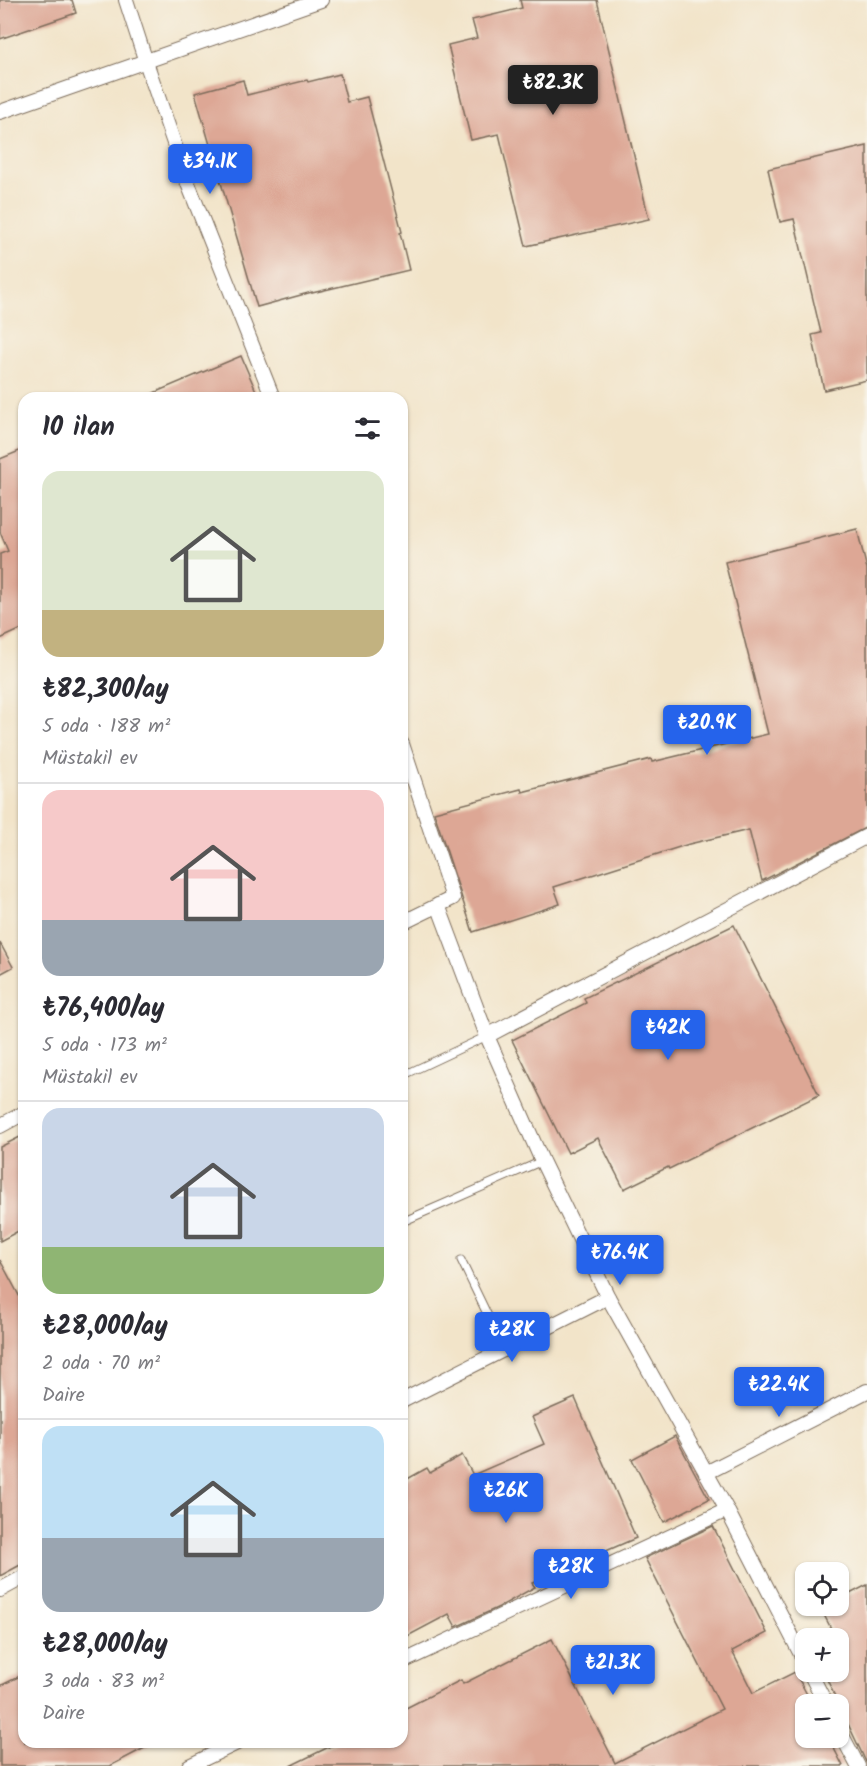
<!DOCTYPE html>
<html lang="tr">
<head>
<meta charset="utf-8">
<style>
	body { margin:0; font-family:Kalam,sans-serif; background:#f2f2f3; color:#2b2b33; height:100vh; display:flex; flex-direction:column; font-size:22px; white-space:nowrap }
	* { box-sizing:border-box; margin:0 }
	p { font-size:20px; color:#7c7c81 }
	.icon { flex:none; width:33px; height:33px; fill:none; stroke:currentColor; stroke-width:2; stroke-linecap:round; stroke-linejoin:round }
	.map { position:relative; flex:1; overflow:hidden }
	.panel { position:absolute; left:18px; top:392px; width:390px; height:1356px; display:flex; flex-direction:column; background:#fff; border-radius:18px; box-shadow:0 2px 4px #0004 }
	.panel>* { flex:none }
	.tools { position:absolute; left:795px; top:1562px; display:grid; gap:12px }
	.tools a { display:grid; place-items:center; width:54px; height:54px; border-radius:12px; background:#fff; box-shadow:0 2px 4px #0004; font-size:30px }
	.price { position:absolute; translate:-50% -51px; padding:0 14px; border-radius:6px; background:#2563eb; color:#fff; font-size:20px; line-height:39px; filter:drop-shadow(0 2px 3px #0008) }
	.price::after { content:''; position:absolute; left:50%; top:36px; width:18px; height:14px; margin-left:-9px; background:inherit; clip-path:polygon(0 0,100% 0,50% 100%) }
	.price.active { background:#222; color:#fff }
	ul { padding:0; list-style:none }
	li { display:grid; align-content:center; gap:12px; height:318px; padding:0 24px }
	li+li { border-top:2px solid #e1e1e2 }
	li span { display:grid; place-items:center; height:186px; border-radius:18px; color:#555 }
	li>.icon { margin-inline-start:auto }
	span .icon { width:108px; height:108px; fill:#fffc; stroke-width:1 }
	li b { font-size:26px }
	h2 { display:flex; justify-content:space-between; align-items:center; height:72px; padding:0 24px; font-size:26px }
	.map>svg:first-child { display:block }
	.building { fill:#dda795 }
	.lines { fill:none; stroke-linecap:round; stroke-linejoin:round }
	.service-casing { stroke:#7b6b5a; stroke-width:9 }
	.minor-casing { stroke:#7b6b5a; stroke-width:16 }
	.service { stroke:#fff; stroke-width:7 }
	.minor { stroke:#fff; stroke-width:14 }
</style>
</head>
<body>
<div class="map">
<svg width="867" height="1766" viewBox="0 0 867 1766">
	<rect width="100%" height="100%" fill="#f7f3e8"/>
	<filter id="ink" filterUnits="userSpaceOnUse"><feTurbulence type="fractalNoise" baseFrequency=".0167" numOctaves="2"/><feDisplacementMap in="SourceGraphic" scale="12" xChannelSelector="R" yChannelSelector="G"/><feConvolveMatrix kernelMatrix="1 2 1 2 8 2 1 2 1" color-interpolation-filters="sRGB"/></filter>
	<filter id="wash" filterUnits="userSpaceOnUse"><feTurbulence type="fractalNoise" baseFrequency=".008" numOctaves="4" result="noise"/><feDisplacementMap in="SourceGraphic" scale="24" xChannelSelector="R" yChannelSelector="G"/><feGaussianBlur stdDeviation="1.35" result="paint"/><feColorMatrix in="noise" values="0 0 0 0 0 0 0 0 0 0 0 0 0 0 0 0 0 1.4 0 .05"/><feComposite in="paint" operator="in"/></filter>
	<g filter="url(#wash)">
		<rect width="100%" height="100%" fill="#f2e4c9"/>
		<g id="blocks">
			<!-- building -->
			<g class="building">
				<path d="M0,0H72L76,13L0,39Z"/>
				<path d="M520,0H597L649,219L526,246L499,134L471,140L448,45L477,38L472,20L522,8Z"/>
				<path d="M340,74L347,102L367,97L402,232L400,233L409,270L312,293V292L257,307L195,93L243,80L247,95L307,80L308,82Z"/>
				<path d="M867,146V380L824,390L812,335L821,333L794,219L780,222L768,169Z"/>
				<path d="M241,356L259,398H144V397Z"/>
				<path d="M24,449V628L0,639V554L8,551L0,532V459Z"/>
				<path d="M857,529L867,569V827L762,881L749,830L689,844L554,887L560,904L473,932L434,812L521,789L522,792L651,759L652,762L768,734L725,562Z"/>
				<path d="M734,925L819,1095L669,1169L668,1167L624,1189L598,1138L568,1153L512,1040L586,1003L584,998Z"/>
				<path d="M0,943L13,967L0,974Z"/>
				<path d="M24,1135V1228L0,1241V1147Z"/>
				<path d="M0,1260L24,1305V1563L0,1576Z"/>
				<path d="M575,1398L636,1538L532,1583L535,1587L499,1607L456,1627L449,1614L402,1639V1482L427,1468L430,1473L462,1455L473,1475L544,1444L532,1417Z"/>
				<path d="M675,1436L709,1499L664,1522L632,1459Z"/>
				<path d="M713,1526L767,1633L732,1651L753,1693L795,1672L812,1704H806V1737H828L843,1766H290L339,1742H402V1710L461,1680L463,1684L552,1639L615,1763L722,1709L645,1558Z"/>
				<path d="M867,1585V1764L823,1671H838V1638H836L821,1609L828,1605H838V1600Z"/>
				<path d="M24,1674V1742H156L110,1766H0V1686Z"/>
			</g>
		</g>
	</g>
	<g filter="url(#ink)">
		<use href="#blocks" fill-opacity="0" stroke="#7b6b5a" stroke-width="1.5"/>
		<g class="lines">
			<defs>
				<g id="service">
					<path d="M402,1076L487,1036"/>
					<path d="M402,1222L542,1161"/>
					<path d="M461,1260L504,1349"/>
				</g>
				<g id="minor">
					<path d="M126,0L146,62L187,181L273,398"/>
					<path d="M0,112L321,0"/>
					<path d="M402,744L453,898L402,923"/>
					<path d="M438,905L487,1036L542,1161L608,1297L727,1510L806,1664"/>
					<path d="M487,1036L867,836"/>
					<path d="M0,1126L24,1113"/>
					<path d="M402,1401L608,1297"/>
					<path d="M706,1473L867,1391"/>
					<path d="M0,1590L24,1577"/>
					<path d="M402,1662L727,1510"/>
					<path d="M809,1671L826,1704"/>
					<path d="M838,1728L858,1766"/>
					<path d="M189,1766L239,1742"/>
				</g>
			</defs>
			<!-- service casing -->
			<use href="#service" class="service-casing"/>
			<!-- minor casing -->
			<use href="#minor" class="minor-casing"/>
			<!-- service -->
			<use href="#service" class="service"/>
			<!-- minor -->
			<use href="#minor" class="minor"/>
		</g>
	</g>
</svg>
<div class="tools">
<a><svg class="icon" aria-label="locate" viewBox="0 0 24 24"><circle cx="12" cy="12" r="6"/><path d="M12 2v4M12 18v4M2 12h4M18 12h4"/></svg></a>
<a>+</a>
<a>−</a>
</div>
<b class="price active" style="left:553px;top:116px">₺82.3K</b>
<b class="price" style="left:210px;top:195px">₺34.1K</b>
<b class="price" style="left:707px;top:756px">₺20.9K</b>
<b class="price" style="left:668px;top:1061px">₺42K</b>
<b class="price" style="left:620px;top:1286px">₺76.4K</b>
<b class="price" style="left:512px;top:1363px">₺28K</b>
<b class="price" style="left:779px;top:1418px">₺22.4K</b>
<b class="price" style="left:506px;top:1524px">₺26K</b>
<b class="price" style="left:571px;top:1600px">₺28K</b>
<b class="price" style="left:613px;top:1696px">₺21.3K</b>
<section class="panel">
<h2>10 ilan<svg class="icon" aria-label="filters" viewBox="0 0 24 24"><path d="M4 7h16M4 17h16"/><circle cx="9" cy="7" r="2"/><circle cx="15" cy="17" r="2"/></svg></h2>
<ul>
<li><span style="background:linear-gradient(#dfe7d0 75%,#c2b280 0)"><svg class="icon" aria-label="home" viewBox="0 0 24 24"><path d="M3 11l9-7 9 7M6 9v11h12V9"/></svg></span><div><b>₺82,300/ay</b><p>5 oda · 188 m²</p><p>Müstakil ev</p></div></li>
<li><span style="background:linear-gradient(#f6c9c9 70%,#9aa5b1 0)"><svg class="icon" aria-label="home" viewBox="0 0 24 24"><path d="M3 11l9-7 9 7M6 9v11h12V9"/></svg></span><div><b>₺76,400/ay</b><p>5 oda · 173 m²</p><p>Müstakil ev</p></div></li>
<li><span style="background:linear-gradient(#c9d6e8 75%,#8fb573 0)"><svg class="icon" aria-label="home" viewBox="0 0 24 24"><path d="M3 11l9-7 9 7M6 9v11h12V9"/></svg></span><div><b>₺28,000/ay</b><p>2 oda · 70 m²</p><p>Daire</p></div></li>
<li><span style="background:linear-gradient(#bfe0f5 60%,#9aa5b1 0)"><svg class="icon" aria-label="home" viewBox="0 0 24 24"><path d="M3 11l9-7 9 7M6 9v11h12V9"/></svg></span><div><b>₺28,000/ay</b><p>3 oda · 83 m²</p><p>Daire</p></div></li>
</ul>
</section>
</div>
</body>
</html>
